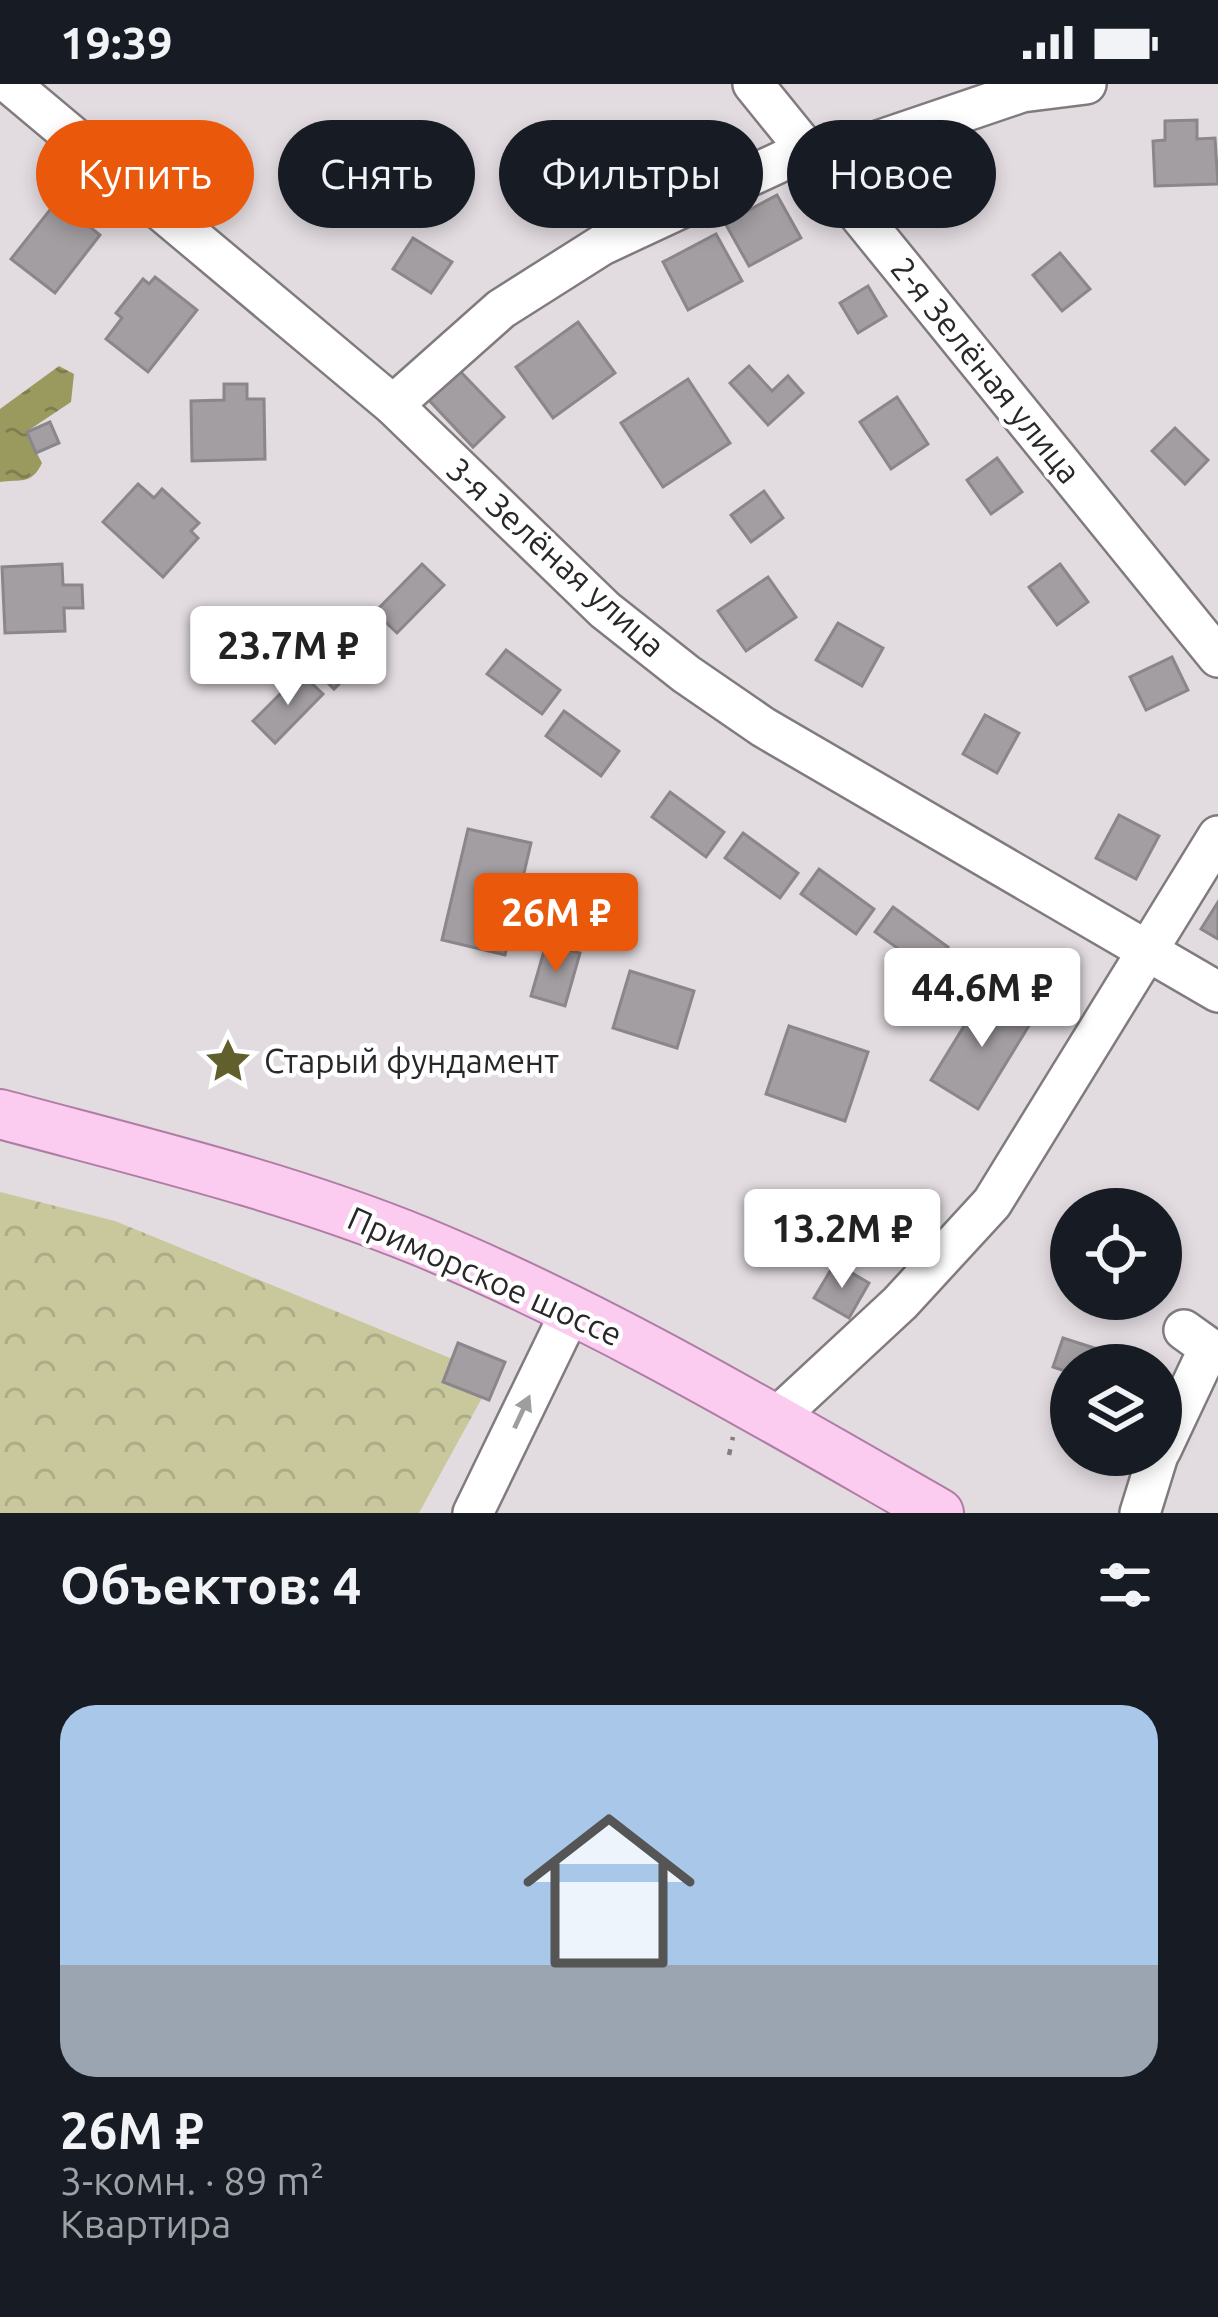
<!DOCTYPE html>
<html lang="ru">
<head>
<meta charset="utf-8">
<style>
	body { margin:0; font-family:Ubuntu,sans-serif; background:#242831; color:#f1f3f6; height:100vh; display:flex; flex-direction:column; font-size:45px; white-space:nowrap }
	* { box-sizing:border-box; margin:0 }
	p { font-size:39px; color:#9ea1a6 }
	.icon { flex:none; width:66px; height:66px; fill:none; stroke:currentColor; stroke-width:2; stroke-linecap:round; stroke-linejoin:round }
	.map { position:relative; height:1429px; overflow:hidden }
	.side { display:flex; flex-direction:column; background:#171b24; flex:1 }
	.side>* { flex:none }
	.banner { position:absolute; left:36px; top:36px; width:1146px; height:108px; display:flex; gap:24px }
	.fabs { position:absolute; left:1050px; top:1104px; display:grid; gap:24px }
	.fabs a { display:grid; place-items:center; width:132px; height:132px; border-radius:50%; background:#171b24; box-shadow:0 6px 18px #0003; font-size:60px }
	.price { position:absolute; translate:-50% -102px; padding:0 27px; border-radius:12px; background:#fff; color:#222; font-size:39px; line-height:78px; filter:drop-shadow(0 3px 6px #0008) }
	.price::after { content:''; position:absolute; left:50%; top:72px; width:36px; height:27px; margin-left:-18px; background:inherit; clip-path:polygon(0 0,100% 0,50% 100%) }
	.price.current { background:#ea580c; color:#fff }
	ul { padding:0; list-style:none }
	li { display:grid; align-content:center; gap:24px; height:636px; padding:0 60px }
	li span { display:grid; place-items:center; height:372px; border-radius:36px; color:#555 }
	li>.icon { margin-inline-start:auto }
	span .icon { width:216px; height:216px; fill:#fffc; stroke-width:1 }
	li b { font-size:51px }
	h2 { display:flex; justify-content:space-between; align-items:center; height:144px; padding:0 60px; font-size:51px }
	.tag { padding:0 42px; border-radius:54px; background:#171b24; box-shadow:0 6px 18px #0003; font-size:42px; line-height:108px }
	.tag.current { background:#ea580c; color:#fff }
	.status { display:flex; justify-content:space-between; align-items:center; height:84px; padding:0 60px; background:#171b24; direction:ltr }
	.status svg { height:33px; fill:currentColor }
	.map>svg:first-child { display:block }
	.forest { fill:url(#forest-crowns) }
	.water { fill:url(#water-ripples) }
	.building { fill:#a39ea2; stroke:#8b868a; stroke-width:3 }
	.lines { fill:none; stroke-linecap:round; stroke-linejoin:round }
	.minor-casing { stroke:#817b7f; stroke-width:44 }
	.major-casing { stroke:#b07ca4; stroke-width:52 }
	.path { stroke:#817d80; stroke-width:4.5; stroke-dasharray:6 9; stroke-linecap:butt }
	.minor { stroke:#fff; stroke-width:39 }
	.major { stroke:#fbcbf0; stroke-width:48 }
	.oneway { fill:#9f9e9f }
	.labels { text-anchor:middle; stroke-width:9; stroke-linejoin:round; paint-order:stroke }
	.street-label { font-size:33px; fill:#292729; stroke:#fff }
	.poi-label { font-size:33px; fill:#292729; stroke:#fff; text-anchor:start }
</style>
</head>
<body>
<div class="status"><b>19:39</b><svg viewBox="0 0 49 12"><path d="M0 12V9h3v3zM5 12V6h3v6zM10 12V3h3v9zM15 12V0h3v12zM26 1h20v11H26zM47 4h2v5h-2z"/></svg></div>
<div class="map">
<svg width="1218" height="1429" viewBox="0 0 1218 1429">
	<defs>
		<pattern id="forest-crowns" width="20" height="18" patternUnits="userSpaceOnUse" patternTransform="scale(3)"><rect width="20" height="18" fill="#c8c89c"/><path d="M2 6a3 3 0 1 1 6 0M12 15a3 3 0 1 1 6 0" fill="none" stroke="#acac86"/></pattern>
		<pattern id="water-ripples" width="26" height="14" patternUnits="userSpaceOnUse" patternTransform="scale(3)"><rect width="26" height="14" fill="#9a9a5f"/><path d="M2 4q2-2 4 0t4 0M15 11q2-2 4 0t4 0" fill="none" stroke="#7e7e4e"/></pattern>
	</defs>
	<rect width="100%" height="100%" fill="#e2dce1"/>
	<!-- forest -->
	<path class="forest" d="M0,1108L115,1137L494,1292L419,1429H0Z"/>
	<!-- water -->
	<path class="water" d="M59,282L74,290L71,318L26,348L42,379C32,401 20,395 0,398V325Z"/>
	<!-- building -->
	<g class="building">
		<path d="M1197,36V55L1215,54L1218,100L1155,102L1153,57L1165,56V37Z"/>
		<path d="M777,111L801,154L749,182L725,139Z"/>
		<path d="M57,117L100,151L55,209L11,175Z"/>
		<path d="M716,150L742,197L688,226L663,178Z"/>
		<path d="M413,154L452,178L431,209L393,185Z"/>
		<path d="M1060,169L1090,205L1062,227L1033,191Z"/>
		<path d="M155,193L197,226L148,288L106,255L122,234L116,229L143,195L149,200Z"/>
		<path d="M868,202L886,232L858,249L840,219Z"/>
		<path d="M578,238L615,289L553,334L516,283Z"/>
		<path d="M749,282L772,307L788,292L803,309L768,341L730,299Z"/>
		<path d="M457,284L504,333L473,363L426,313Z"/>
		<path d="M688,295L730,359L663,403L621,339Z"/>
		<path d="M224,300H247V315H264L265,375L192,377L191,317L224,316Z"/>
		<path d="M897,313L928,360L891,385L860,338Z"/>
		<path d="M50,338L59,359L36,369L27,348Z"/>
		<path d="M1175,344L1208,376L1185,400L1152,367Z"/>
		<path d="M997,374L1022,408L991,430L967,396Z"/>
		<path d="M138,400L154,414L162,405L199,439L191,447L198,454L163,493L103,438Z"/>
		<path d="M764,407L783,434L751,458L731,431Z"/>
		<path d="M62,480L63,501H82L83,524H64L65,547L5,549L2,483Z"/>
		<path d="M422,480L444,501L397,549L375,528Z"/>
		<path d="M1060,480L1088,518L1057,541L1029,503Z"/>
		<path d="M768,493L796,533L746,567L718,527Z"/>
		<path d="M360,535L382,556L334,605L312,583Z"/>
		<path d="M838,539L883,564L862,602L816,576Z"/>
		<path d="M506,566L560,606L542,630L487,590Z"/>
		<path d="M1172,573L1188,606L1146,626L1130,593Z"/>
		<path d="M301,589L323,610L275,659L253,637Z"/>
		<path d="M564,627L619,667L601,692L546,652Z"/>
		<path d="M985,631L1019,649L997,689L963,670Z"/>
		<path d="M670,708L724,748L706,773L652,733Z"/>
		<path d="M1119,731L1159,752L1136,795L1096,774Z"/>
		<path d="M468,745L531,759L505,871L442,856Z"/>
		<path d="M743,749L798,789L780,814L725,774Z"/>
		<path d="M819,785L874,825L856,850L801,810Z"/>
		<path d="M1218,818V855L1201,845Z"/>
		<path d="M893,823L948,863L929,887L875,848Z"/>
		<path d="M546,860L580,869L565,922L531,912Z"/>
		<path d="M630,887L694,907L677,964L613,944Z"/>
		<path d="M986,906L1033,935L978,1025L931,996Z"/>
		<path d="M789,942L868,968L845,1037L766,1010Z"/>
		<path d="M835,1179L869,1199L849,1234L814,1214Z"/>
		<path d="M1063,1254L1144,1280L1143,1281H1071V1289L1053,1283Z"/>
		<path d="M458,1259L505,1278L489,1316L443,1298Z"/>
	</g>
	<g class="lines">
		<defs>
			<g id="minor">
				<path d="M10,0L393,321L605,526L686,590L763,643L1218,908"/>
				<path d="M753,0L1218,573"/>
				<path d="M393,321L501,225L602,161L808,65L866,61L1022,8L1086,0"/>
				<path d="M774,1336L900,1219L992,1119L1218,752"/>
				<path d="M1161,1366L1209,1264L1184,1246"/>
				<path d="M473,1429L571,1227"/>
				<path d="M1140,1429L1158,1371"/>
			</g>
			<path id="major" d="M0,1030C141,1068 285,1102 420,1157C602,1232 769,1332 939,1429"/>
		</defs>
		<!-- minor casing -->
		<use href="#minor" class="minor-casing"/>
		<!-- major casing -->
		<use href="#major" class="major-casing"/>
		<!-- path -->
		<path class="path" d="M729,1371L733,1353"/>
		<!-- minor -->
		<use href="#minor" class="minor"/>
		<!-- major -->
		<use href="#major" class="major"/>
	</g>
	<!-- one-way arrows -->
	<defs><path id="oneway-solid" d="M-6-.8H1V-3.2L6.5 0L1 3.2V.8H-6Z" transform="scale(3)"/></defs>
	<use class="oneway" href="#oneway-solid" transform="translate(522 1328) rotate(-65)"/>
	<!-- icons -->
	<defs>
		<symbol id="sight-bare" viewBox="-9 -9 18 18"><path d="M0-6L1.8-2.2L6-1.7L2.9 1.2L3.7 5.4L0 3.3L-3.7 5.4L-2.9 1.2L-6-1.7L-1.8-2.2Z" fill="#61602d" stroke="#fff" stroke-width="2.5" paint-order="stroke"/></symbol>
	</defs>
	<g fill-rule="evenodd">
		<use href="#sight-bare" x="195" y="944" width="66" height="66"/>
	</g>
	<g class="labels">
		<!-- street labels -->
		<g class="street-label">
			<text transform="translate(986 286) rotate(51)" y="12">2-я Зелёная улица</text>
			<text transform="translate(556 473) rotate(42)" y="12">3-я Зелёная улица</text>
			<text transform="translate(485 1192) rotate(24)" y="12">Приморское шоссе</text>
		</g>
		<!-- poi labels -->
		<g class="poi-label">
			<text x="264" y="989">Старый фундамент</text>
		</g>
	</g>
</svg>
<div class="fabs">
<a><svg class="icon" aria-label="locate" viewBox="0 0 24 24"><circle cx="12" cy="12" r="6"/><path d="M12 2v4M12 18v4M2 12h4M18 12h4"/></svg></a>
<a><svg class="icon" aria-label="layers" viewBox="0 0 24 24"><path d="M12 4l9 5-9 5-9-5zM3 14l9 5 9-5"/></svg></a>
</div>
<b class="price" style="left:288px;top:624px">23.7M ₽</b>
<b class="price current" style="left:556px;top:891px">26M ₽</b>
<b class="price" style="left:982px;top:966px">44.6M ₽</b>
<b class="price" style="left:842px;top:1207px">13.2M ₽</b>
<div class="banner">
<a class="tag current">Купить</a>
<a class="tag">Снять</a>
<a class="tag">Фильтры</a>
<a class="tag">Новое</a>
</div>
</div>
<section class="side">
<h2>Объектов: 4<svg class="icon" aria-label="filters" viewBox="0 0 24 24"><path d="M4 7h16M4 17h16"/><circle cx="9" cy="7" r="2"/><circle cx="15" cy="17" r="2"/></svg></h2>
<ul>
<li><span style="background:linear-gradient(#a9c7e8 70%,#9aa5b1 0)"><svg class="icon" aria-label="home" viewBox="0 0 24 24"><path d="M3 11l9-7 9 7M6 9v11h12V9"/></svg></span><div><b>26M ₽</b><p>3-комн. · 89 m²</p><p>Квартира</p></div></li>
</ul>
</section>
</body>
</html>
